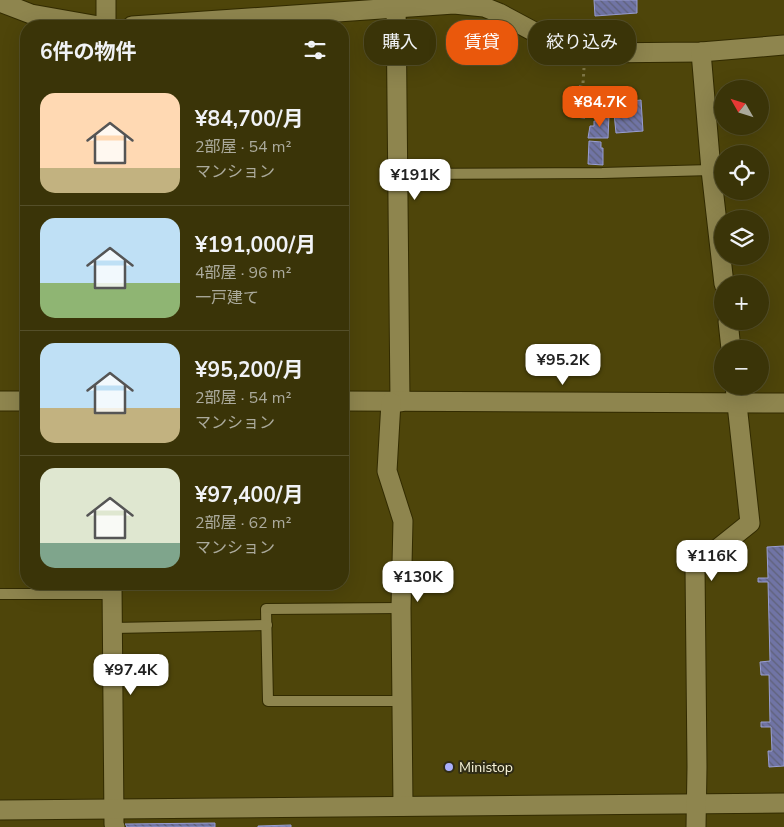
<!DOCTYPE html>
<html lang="ja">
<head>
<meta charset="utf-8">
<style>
	body { margin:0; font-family:"Nunito Sans","Noto Sans JP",sans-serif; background:#413c12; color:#f1f3f6; height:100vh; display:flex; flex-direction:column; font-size:19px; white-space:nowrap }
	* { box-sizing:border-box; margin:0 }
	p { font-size:16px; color:#abaa9c }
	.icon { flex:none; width:28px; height:28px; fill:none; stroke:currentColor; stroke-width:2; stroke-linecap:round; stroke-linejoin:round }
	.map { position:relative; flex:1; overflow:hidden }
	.sheet { position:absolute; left:20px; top:20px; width:329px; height:570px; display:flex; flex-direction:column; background:#3a3408; border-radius:20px; box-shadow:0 5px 20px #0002,0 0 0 1px #544f29 }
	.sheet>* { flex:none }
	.top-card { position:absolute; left:364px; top:20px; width:345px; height:45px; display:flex; gap:10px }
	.needle { width:32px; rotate:309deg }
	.fabs { position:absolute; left:714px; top:80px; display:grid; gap:10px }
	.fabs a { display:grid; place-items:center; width:55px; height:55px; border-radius:50%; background:#3a3408; box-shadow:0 5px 20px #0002,0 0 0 1px #544f29; font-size:25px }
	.price { position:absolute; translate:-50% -42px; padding:0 11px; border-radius:10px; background:#fff; color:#222; font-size:16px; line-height:32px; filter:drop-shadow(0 1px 2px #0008) }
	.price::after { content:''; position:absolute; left:50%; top:30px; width:15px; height:11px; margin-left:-8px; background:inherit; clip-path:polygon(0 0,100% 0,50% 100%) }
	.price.active { background:#ea580c; color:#fff }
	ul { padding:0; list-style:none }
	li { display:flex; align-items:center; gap:15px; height:125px; padding:0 20px }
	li+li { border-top:1px solid #544f29 }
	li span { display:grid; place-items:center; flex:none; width:140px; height:100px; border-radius:15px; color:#555 }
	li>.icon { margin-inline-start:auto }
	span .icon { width:60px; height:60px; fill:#fffc; stroke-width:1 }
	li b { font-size:21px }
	h2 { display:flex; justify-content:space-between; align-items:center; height:60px; padding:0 20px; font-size:21px }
	.pill { padding:0 18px; border-radius:20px; background:#3a3408; box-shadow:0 5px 20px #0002,0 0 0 1px #544f29; font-size:18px; line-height:45px }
	.pill.active { background:#ea580c; color:#fff }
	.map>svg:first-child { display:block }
	.building { fill:url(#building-back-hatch); stroke:#999ed2 }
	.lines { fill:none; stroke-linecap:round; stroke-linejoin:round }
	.lane-casing { stroke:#322b00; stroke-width:12 }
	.street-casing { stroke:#322b00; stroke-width:21 }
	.path { stroke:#827a48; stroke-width:3; stroke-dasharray:2.5 4; stroke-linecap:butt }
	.lane { stroke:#8e854e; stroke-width:10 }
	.street { stroke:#8e854e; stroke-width:19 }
	.poi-dot { fill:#aab0fb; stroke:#2f2c15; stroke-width:2 }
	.labels { text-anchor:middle; stroke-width:4; stroke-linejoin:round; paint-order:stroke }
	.poi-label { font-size:14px; fill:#f9f5d8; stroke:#2f2c15; text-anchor:start }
</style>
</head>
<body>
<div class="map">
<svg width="784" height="827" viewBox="0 0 784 827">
	<defs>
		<pattern id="building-back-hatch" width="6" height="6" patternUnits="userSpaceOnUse" patternTransform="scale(1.25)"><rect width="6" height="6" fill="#7074a5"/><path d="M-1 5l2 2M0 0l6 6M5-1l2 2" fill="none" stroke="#5f6178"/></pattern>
	</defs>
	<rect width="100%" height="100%" fill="#4e450a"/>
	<!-- building -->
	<g class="building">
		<path d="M594,0H637V13L595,16Z"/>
		<path d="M579,86L587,87L586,92H591L589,106L572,104L573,90L578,91Z"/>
		<path d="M641,100L643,131L616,133L613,103Z"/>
		<path d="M575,108L586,109L585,118L574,117Z"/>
		<path d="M599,114L609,115L608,138H588L590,126H594V121H599Z"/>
		<path d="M589,141L601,142V148H603V165L588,164Z"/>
		<path d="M784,546V766L769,767L768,751H772L771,727H761V722H770L769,675H761L760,662L770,661L768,582H758V578H768L767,547Z"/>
		<path d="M215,823V827H127L125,824Z"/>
		<path d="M291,825V827H258V826Z"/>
	</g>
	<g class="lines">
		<defs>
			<g id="lane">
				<path d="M398,174L602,173L711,170"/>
				<path d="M0,594H112"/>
				<path d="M401,608L266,609L268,701H402"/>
				<path d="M113,628L267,625"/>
			</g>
			<g id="street">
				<path d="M106,0V26"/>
				<path d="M396,0L400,402"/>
				<path d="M0,2L31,14L99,26"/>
				<path d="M132,26L454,4L484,7L499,13L570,51L594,53L701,52L784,45"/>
				<path d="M701,52L711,170L724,284"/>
				<path d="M728,321L731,349"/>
				<path d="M0,401H26"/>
				<path d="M342,401L784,403"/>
				<path d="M391,402L387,471L403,521L401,608L403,806"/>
				<path d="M112,584L114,824L115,827"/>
				<path d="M0,810L784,803"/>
				<path d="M696,827L697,767L695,567L750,523L735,386"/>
			</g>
		</defs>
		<!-- lane casing -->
		<use href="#lane" class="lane-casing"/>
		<!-- street casing -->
		<use href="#street" class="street-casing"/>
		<!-- path -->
		<path class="path" d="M583,83L584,68"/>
		<!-- lane -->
		<use href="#lane" class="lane"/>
		<!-- street -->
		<use href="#street" class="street"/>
	</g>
	<!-- markers -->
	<circle class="poi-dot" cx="449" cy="767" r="5"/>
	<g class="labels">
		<!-- poi labels -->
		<g class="poi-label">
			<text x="459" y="772">Ministop</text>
		</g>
	</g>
</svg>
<div class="fabs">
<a><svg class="needle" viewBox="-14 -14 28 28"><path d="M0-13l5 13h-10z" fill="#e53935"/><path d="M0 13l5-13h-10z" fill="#abaa9c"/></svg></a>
<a><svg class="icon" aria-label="locate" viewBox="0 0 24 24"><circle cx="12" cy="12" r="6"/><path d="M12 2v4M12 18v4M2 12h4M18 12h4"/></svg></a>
<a><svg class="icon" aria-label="layers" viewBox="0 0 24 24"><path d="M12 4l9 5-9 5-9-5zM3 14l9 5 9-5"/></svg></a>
<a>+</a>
<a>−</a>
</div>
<b class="price active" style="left:600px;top:128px">¥84.7K</b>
<b class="price" style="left:415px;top:201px">¥191K</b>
<b class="price" style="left:563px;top:386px">¥95.2K</b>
<b class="price" style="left:712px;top:582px">¥116K</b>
<b class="price" style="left:418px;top:603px">¥130K</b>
<b class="price" style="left:131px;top:696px">¥97.4K</b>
<div class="top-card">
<a class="pill">購入</a>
<a class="pill active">賃貸</a>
<a class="pill">絞り込み</a>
</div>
<section class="sheet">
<h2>6件の物件<svg class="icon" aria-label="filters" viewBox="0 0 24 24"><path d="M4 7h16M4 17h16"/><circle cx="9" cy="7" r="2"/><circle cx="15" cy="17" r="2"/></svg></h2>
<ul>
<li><span style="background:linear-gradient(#ffd9b3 75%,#c2b280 0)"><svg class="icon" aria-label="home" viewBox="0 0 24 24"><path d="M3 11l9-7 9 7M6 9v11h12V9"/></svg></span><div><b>¥84,700/月</b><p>2部屋 · 54 m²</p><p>マンション</p></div></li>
<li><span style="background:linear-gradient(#bfe0f5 65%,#8fb573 0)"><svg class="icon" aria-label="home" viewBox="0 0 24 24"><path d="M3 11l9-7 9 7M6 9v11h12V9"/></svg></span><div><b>¥191,000/月</b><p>4部屋 · 96 m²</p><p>一戸建て</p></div></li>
<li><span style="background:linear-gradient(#bfe0f5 65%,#c2b280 0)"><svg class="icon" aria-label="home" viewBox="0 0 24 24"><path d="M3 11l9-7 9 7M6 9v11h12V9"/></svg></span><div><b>¥95,200/月</b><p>2部屋 · 54 m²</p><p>マンション</p></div></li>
<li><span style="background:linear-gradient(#dfe7d0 75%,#7fa58c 0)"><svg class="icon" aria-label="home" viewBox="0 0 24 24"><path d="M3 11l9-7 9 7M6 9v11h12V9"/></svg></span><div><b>¥97,400/月</b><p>2部屋 · 62 m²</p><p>マンション</p></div></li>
</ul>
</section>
</div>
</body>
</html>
